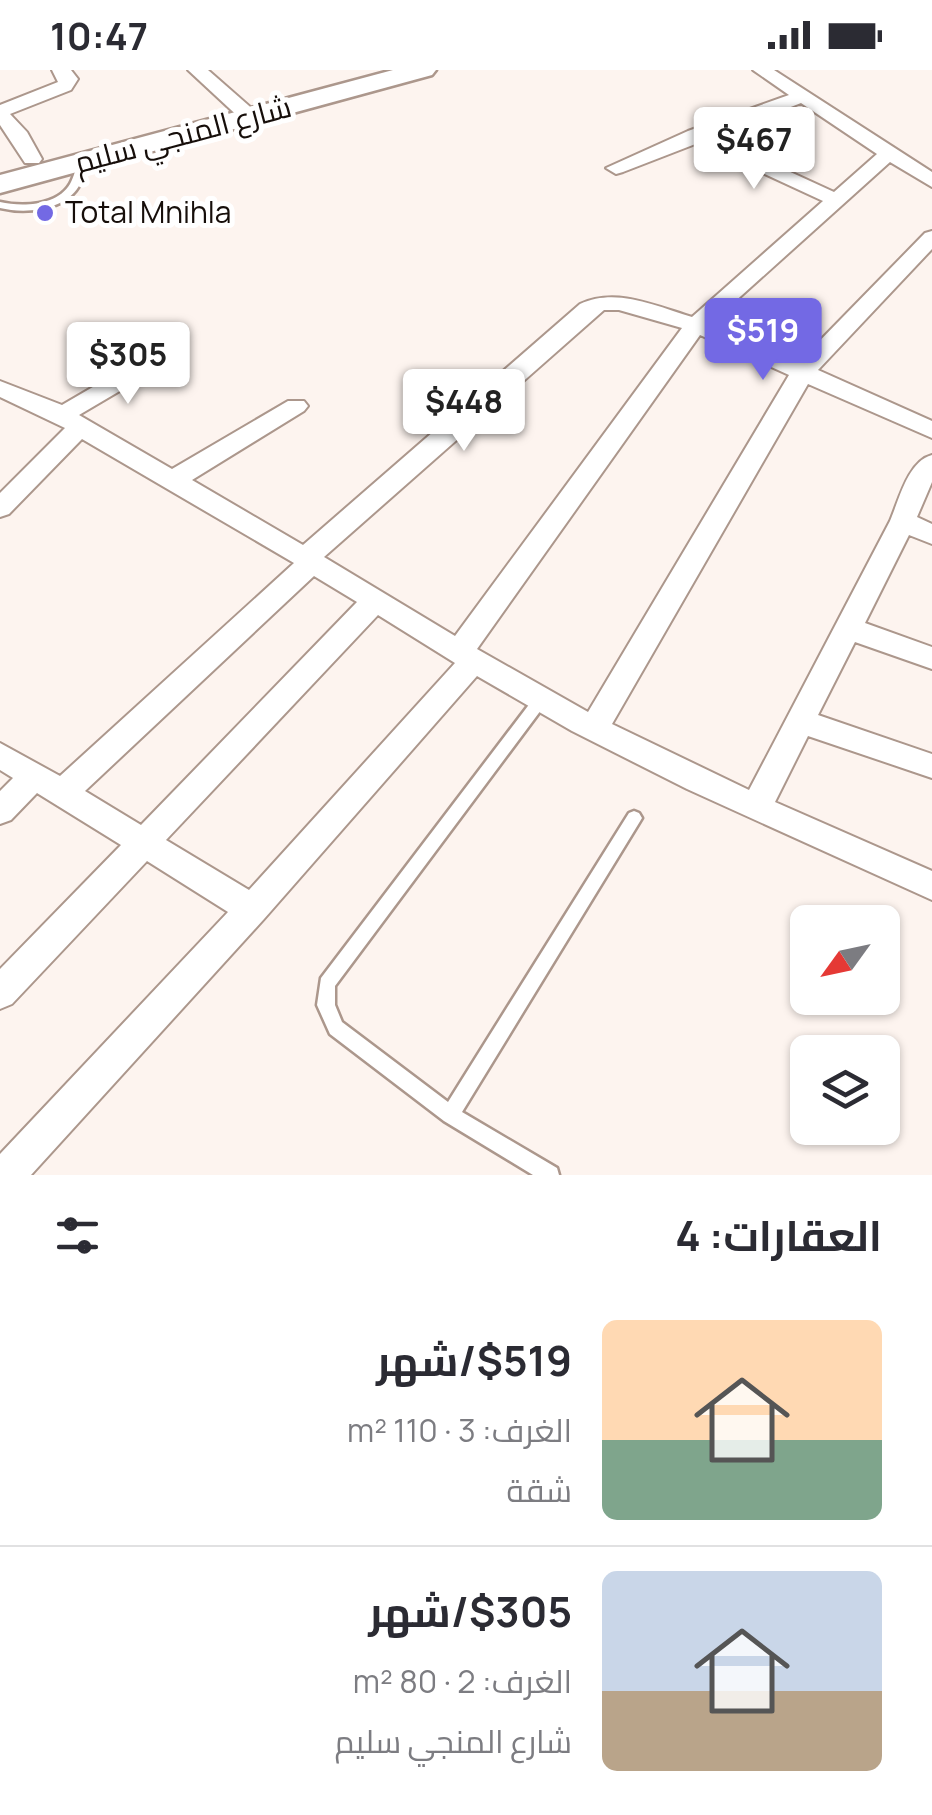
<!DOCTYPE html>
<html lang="ar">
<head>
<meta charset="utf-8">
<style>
	body { margin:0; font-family:Manrope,Cairo,sans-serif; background:#f7f7f7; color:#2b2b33; direction:rtl; height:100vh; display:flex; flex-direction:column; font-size:38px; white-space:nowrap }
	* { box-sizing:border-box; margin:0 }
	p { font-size:32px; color:#7c7c81 }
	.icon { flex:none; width:55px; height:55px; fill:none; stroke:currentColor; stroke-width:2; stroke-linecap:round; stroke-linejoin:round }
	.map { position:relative; height:1105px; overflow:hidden; direction:ltr }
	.sheet { display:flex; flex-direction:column; background:#fff; flex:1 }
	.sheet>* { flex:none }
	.needle { width:65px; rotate:237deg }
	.buttons { position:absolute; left:790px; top:835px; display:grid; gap:20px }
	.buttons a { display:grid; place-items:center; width:110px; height:110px; border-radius:15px; background:#fff; box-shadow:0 2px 8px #0004; font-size:50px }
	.price { position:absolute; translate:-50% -85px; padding:0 22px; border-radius:10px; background:#fff; color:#222; font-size:32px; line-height:65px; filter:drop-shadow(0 2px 5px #0008) }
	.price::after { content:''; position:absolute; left:50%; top:60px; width:30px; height:22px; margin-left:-15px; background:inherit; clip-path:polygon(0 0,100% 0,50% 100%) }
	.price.current { background:#7369e4; color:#fff }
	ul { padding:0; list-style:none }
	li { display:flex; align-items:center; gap:30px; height:250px; padding:0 50px }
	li+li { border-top:2px solid #e1e1e2 }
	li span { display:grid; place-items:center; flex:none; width:280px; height:200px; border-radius:15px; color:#555 }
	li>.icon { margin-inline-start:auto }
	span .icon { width:120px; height:120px; fill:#fffc; stroke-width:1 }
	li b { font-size:42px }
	h2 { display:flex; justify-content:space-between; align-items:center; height:120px; padding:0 50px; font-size:42px }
	.status { display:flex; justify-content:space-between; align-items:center; height:70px; padding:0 50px; background:#fff; direction:ltr }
	.status svg { height:28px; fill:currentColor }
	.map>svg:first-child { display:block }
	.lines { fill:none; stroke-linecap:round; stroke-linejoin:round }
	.lane-casing { stroke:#ac978c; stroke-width:5 }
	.street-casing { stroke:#ac978c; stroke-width:4 }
	.secondary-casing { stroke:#ac978c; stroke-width:5 }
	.lane { fill:#fff; fill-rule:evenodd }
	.street { fill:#fff; fill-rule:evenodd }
	.secondary { fill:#fff; fill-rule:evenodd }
	.poi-dot { fill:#7369e4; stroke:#fff; stroke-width:4 }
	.labels { text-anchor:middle; stroke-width:10; stroke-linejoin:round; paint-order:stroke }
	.far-street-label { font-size:30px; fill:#160e0a; stroke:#fff }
	.far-poi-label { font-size:30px; fill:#160e0a; stroke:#fff; text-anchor:start }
</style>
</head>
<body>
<div class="status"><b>10:47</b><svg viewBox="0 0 49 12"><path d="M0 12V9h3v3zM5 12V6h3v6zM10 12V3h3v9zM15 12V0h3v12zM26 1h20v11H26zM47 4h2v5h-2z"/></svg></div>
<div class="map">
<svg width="932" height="1105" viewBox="0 0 932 1105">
	<rect width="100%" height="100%" fill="#fdf4ef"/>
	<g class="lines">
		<defs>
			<g id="lane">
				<path d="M79,90L87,92C85,100 83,109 79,116C64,141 25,144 0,138V132C22,137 57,136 70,114C74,107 76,97 79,90Z"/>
				<path d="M542,622L547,624L549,628L547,632L335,916V935L342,952L448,1032L629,743L634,741L639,743L642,748L639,753L462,1042L557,1098L559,1105H533L444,1051L330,964L317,935L321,908L537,624Z"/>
			</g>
			<g id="street">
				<path d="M52,0H71L78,9L71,20L10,44L27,62L42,89L39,93H25L0,55V35L58,12Z"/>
				<path d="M188,0H208L257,43V51H243Z"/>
				<path d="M753,0H774L932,102V117L890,92L711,253L799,292L925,163L932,161V179L818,300L932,351V368L808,314L612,654L749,720L890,451C899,430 908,391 932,385V412L917,447L932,454V474L909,465L865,553L932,577V599L855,572L818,645L932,684V708L808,666L775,732L932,801V830L687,719L572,661L477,606L264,849L31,1105H0V1084L228,842L147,791L12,934L0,939V899L121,775L37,723L11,750L0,754V721L13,708L0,700V673L60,706L294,493L82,369L9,444L0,447V423L65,358L0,327V311L62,335L158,279H174L177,284L174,289L79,345L172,399L288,331H304L308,336L304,341L192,410L303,475L580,234C616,217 656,236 692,247L823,131L698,73L623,102L616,104L606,98L688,61L789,25ZM801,33L877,84L834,122L714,67ZM604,240H619L682,258L455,566L324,487ZM700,265L789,305L588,642L477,579ZM314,506L357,532L141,755L85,721ZM378,545L455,593L249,820L166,770Z"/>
			</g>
			<path id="secondary" d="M393,0H436L432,5L0,123V105Z"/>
		</defs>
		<!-- lane casing -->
		<use href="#lane" class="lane-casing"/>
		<!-- street casing -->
		<use href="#street" class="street-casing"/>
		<!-- secondary casing -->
		<use href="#secondary" class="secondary-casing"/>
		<!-- lane -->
		<use href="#lane" class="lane"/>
		<!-- street -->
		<use href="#street" class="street"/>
		<!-- secondary -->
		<use href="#secondary" class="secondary"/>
	</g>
	<!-- markers -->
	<circle class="poi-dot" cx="45" cy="143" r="10"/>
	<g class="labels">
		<!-- far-street labels -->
		<g class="far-street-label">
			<text transform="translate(183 65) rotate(-15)" y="10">شارع المنجي سليم</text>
		</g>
		<!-- far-poi labels -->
		<g class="far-poi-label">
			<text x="65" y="153">Total Mnihla</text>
		</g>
	</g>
</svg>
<div class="buttons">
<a><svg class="needle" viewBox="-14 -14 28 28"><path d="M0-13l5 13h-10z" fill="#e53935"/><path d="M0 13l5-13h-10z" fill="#7c7c81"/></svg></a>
<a><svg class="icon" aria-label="layers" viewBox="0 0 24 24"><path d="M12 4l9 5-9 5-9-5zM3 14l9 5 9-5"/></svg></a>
</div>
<b class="price" style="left:754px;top:122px">$467</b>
<b class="price current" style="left:763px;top:313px">$519</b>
<b class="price" style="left:128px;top:337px">$305</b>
<b class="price" style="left:464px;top:384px">$448</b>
</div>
<section class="sheet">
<h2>العقارات: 4<svg class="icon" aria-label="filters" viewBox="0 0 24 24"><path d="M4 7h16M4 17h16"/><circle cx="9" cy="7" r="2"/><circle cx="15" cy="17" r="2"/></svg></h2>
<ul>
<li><span style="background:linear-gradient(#ffd9b3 60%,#7fa58c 0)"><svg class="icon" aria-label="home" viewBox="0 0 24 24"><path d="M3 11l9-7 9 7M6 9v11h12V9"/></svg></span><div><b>$519/شهر</b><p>الغرف: 3 · 110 m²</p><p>شقة</p></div></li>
<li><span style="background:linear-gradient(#c9d6e8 60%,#b9a48a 0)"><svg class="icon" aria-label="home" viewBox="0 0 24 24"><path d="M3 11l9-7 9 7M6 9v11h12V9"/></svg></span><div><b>$305/شهر</b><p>الغرف: 2 · 80 m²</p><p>شارع المنجي سليم</p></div></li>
</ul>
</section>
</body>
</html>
